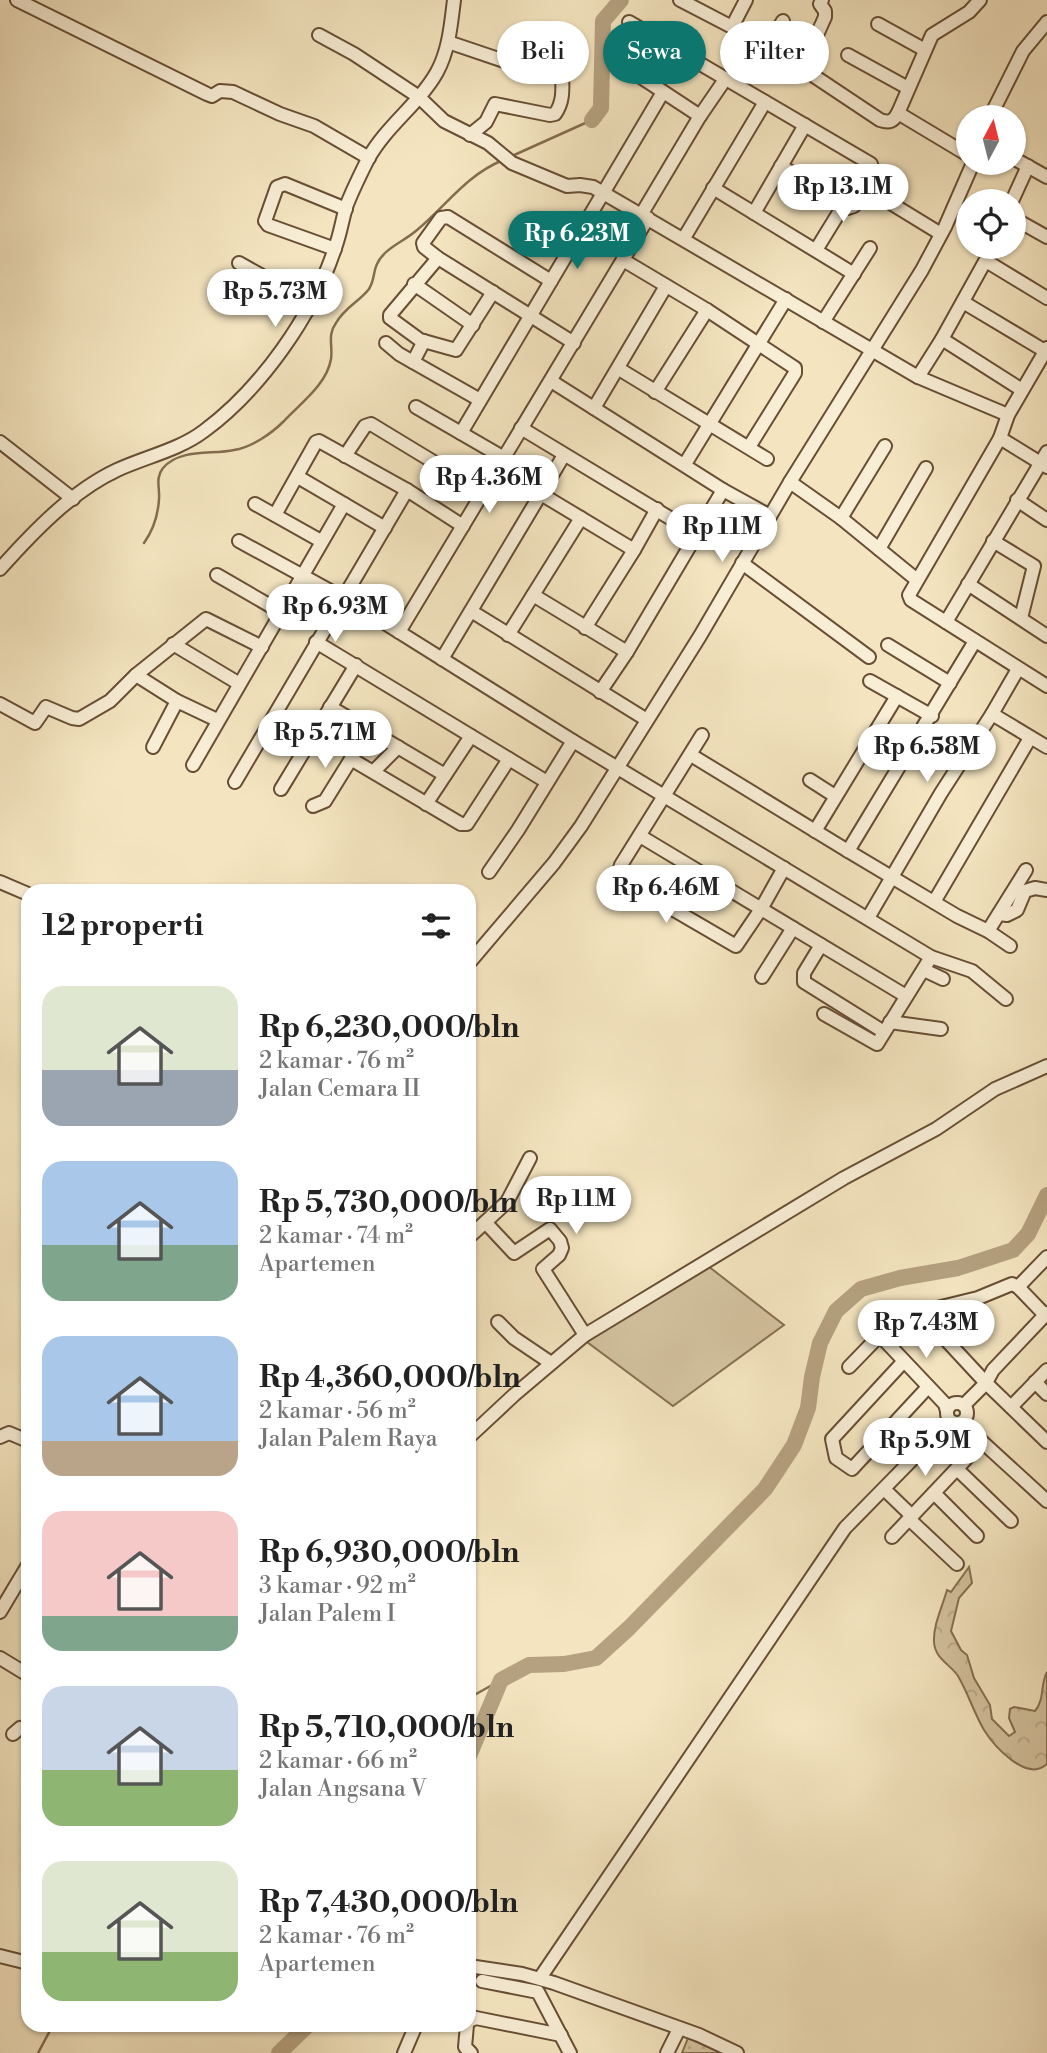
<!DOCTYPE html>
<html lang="id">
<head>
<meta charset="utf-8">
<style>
	body { margin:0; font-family:"Libre Bodoni",serif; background:#f6f6f6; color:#222; height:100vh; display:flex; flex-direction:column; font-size:26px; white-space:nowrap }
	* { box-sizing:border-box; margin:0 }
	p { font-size:23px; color:#767676 }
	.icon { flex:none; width:38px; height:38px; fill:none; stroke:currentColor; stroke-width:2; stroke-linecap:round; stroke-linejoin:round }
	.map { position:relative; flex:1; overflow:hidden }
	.panel { position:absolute; left:21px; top:884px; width:455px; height:1148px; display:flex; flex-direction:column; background:#fff; border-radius:21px; box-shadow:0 2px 5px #0004 }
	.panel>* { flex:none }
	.hud { position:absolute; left:497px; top:21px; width:444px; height:63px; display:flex; gap:14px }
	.needle { width:46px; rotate:7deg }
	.buttons { position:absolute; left:956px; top:105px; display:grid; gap:14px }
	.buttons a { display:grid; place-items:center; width:70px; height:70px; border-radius:50%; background:#fff; box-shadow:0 2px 5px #0004; font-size:35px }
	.price { position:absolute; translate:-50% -60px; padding:0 16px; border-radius:24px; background:#fff; color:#222; font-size:23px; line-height:46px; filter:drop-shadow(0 2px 4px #0008) }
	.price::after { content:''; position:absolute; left:50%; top:42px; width:21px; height:16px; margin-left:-10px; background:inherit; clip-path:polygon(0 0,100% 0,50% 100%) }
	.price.active { background:#0f766e; color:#fff }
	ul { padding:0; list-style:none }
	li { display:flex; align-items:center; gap:21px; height:175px; padding:0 21px }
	li span { display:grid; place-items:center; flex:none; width:196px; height:140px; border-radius:21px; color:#555 }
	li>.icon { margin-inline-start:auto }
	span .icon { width:84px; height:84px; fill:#fffc; stroke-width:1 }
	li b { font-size:30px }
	h2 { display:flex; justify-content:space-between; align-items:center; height:84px; padding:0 21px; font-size:30px }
	.pill { padding:0 24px; border-radius:32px; background:#fff; box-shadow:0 2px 5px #0004; font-size:24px; line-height:63px }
	.pill.active { background:#0f766e; color:#fff }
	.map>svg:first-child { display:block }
	.grass { fill:url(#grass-dots); stroke:#877052; stroke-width:2 }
	.forest { fill:url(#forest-crowns); stroke:#877052; stroke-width:2 }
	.pitch { fill:#d4c3a0; stroke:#877052; stroke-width:2 }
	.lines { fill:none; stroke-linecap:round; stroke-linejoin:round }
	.stream { stroke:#846c4f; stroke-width:2.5 }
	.river { stroke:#b5a180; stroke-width:16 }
	.minor-casing { stroke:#684e34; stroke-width:16 }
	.minor { stroke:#f8eed6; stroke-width:12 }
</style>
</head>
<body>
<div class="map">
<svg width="1047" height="2053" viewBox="0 0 1047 2053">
	<defs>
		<pattern id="grass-dots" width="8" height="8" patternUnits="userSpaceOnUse" patternTransform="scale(1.75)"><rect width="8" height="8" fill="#d4c3a0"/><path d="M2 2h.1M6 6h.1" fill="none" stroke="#b7a788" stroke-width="1.8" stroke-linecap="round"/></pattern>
		<pattern id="forest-crowns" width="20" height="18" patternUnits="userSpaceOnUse" patternTransform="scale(1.75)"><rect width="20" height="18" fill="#d4c3a0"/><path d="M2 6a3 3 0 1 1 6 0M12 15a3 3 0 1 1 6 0" fill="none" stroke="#b7a788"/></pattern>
	</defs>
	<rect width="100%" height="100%" fill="#f4e5c0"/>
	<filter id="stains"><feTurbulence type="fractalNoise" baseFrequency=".00286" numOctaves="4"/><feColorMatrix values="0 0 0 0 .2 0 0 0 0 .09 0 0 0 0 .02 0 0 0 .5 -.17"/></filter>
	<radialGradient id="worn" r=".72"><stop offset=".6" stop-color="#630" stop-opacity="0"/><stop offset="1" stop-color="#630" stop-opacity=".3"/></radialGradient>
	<!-- grass -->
	<path class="grass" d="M688,2038L717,2051L720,2053H682Z"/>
	<!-- forest -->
	<path class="forest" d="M969,1567L972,1583L959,1598L951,1631L961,1650L967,1655L974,1678L990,1705L992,1719L1009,1736L1015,1732L1009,1718L1010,1709L1014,1707L1035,1711C1045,1699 1040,1685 1047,1672V1764C1027,1783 994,1746 984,1730C974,1713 968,1693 958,1676C950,1664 935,1659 934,1642C933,1625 943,1605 947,1590L951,1592Z"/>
	<!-- pitch -->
	<path class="pitch" d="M708,1266L784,1325L673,1406L587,1342Z"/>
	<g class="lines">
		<!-- stream -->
		<g class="stream">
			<path d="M512,156L592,120"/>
			<path d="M144,543C154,529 158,516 159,499C160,488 155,478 163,468C180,448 212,455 234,450C252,447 271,434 284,421C301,403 327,384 331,359C333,346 327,335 336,323C345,307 359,302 369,289C375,279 373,272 377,264C384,248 405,241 417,230C447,205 465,176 503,160"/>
			<path d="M469,1698L501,1680"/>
			<path d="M38,2053L53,2025"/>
		</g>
		<!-- river -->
		<g class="river">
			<path d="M592,120L601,108L603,21L621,0"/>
			<path d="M469,1756L501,1680L529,1665L564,1664L596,1658L629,1628L765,1489L794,1445L808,1408L812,1377L820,1343L836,1311L861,1289L900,1278L958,1268L1013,1250L1028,1234L1047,1195"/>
			<path d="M279,2053L308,2025"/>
		</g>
		<defs>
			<g id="minor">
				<path d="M17,0L207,94L212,96L220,91L233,92L280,114L314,126L369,158"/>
				<path d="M680,0L732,27L802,68L880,120C889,123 893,122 898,113L968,155"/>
				<path d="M629,22L871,164L873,174L854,206L848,208L781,166"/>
				<path d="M878,24L925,50"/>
				<path d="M732,27L746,0"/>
				<path d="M319,35L354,54L419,97L444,121L488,143L512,163L567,186L580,185L593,187L641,215"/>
				<path d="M448,42L525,68L534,60L562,70C562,85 565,100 555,114L550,115L495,104L486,122L470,135"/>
				<path d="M767,47L783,21"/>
				<path d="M848,55L908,88"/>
				<path d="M618,62L700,116"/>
				<path d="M802,68L825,17V11L820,4L822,0"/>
				<path d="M726,78L700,116L641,215L918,377L1008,415"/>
				<path d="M898,113L932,35L969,12L980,0"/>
				<path d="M990,117L1023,51L1047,22"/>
				<path d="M1013,158L1047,177"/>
				<path d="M713,188L854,274"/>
				<path d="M866,188L941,234"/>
				<path d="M1012,201L1028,166"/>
				<path d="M754,213L805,125"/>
				<path d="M1013,218L1047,237"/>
				<path d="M684,238L765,102"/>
				<path d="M335,249L268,225L265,221L277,187L285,184L346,209"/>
				<path d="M816,250L843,206"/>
				<path d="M438,258L390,315V318L420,340L456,350L493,292"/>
				<path d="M623,260L707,310L795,368V373L749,447"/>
				<path d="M986,261L1047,298"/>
				<path d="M239,263L273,282L282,285H302L316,292"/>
				<path d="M551,281L448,217L441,218L423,243L424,247L438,258L574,343"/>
				<path d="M414,284L473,325"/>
				<path d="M963,302L1045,351"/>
				<path d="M823,322L870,248"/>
				<path d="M942,339L1022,390"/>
				<path d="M424,341L413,362L480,400"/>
				<path d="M386,343L399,354L413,362"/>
				<path d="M1047,348L1008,415L1000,438L1047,467"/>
				<path d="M619,369L767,459"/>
				<path d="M918,377L942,339L993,247"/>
				<path d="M551,381L723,490L770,516"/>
				<path d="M655,392L707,310"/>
				<path d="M416,407L504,458"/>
				<path d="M594,408L666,286"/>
				<path d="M521,428L698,535"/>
				<path d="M461,433L663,92"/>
				<path d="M1000,438L909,595L911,600L1047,686"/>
				<path d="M0,442L73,499"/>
				<path d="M345,456L365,426L371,424L483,492"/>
				<path d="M685,464L786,299"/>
				<path d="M298,477L385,528"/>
				<path d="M790,482L841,518L917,580"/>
				<path d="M541,494L634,550"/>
				<path d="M1017,500L1047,520"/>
				<path d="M255,504L321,541"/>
				<path d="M275,515L316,442L319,441L407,490L463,526"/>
				<path d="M841,518L885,446"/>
				<path d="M239,541L356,605L573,741L931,957L972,971L1006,999"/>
				<path d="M993,541L1034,566L1021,618"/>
				<path d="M879,549L926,468"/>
				<path d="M742,563L869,657"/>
				<path d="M0,569C33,532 72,491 117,470C145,457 179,450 204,431C261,389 313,315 335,248C340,235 342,221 346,207C352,191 360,175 368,159C386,126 419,104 437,72C449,50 451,24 454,0"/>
				<path d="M217,575L281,612"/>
				<path d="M968,584L1047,636"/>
				<path d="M533,595L627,652"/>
				<path d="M471,611L647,720"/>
				<path d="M946,622L1047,452"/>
				<path d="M585,628L634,550L657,509"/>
				<path d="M399,632L648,218"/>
				<path d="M508,635L581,518"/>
				<path d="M316,642L547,782"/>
				<path d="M173,644L238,683"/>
				<path d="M888,645L950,683"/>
				<path d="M442,659L564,455"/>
				<path d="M136,675L177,701L217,720"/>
				<path d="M870,681L932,716"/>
				<path d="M600,692L627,652L723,490"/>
				<path d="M0,704L35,723L46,707L72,718L79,719L110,701L136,675L206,619L262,647"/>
				<path d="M330,707L445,775"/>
				<path d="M992,714L1047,747"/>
				<path d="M368,729L351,759L461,824H467L509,759"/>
				<path d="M702,735L621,865L619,872L621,879L736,946L761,909L784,868"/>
				<path d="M153,747L177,701"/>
				<path d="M691,755L848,851L957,916L988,931L1010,946"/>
				<path d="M193,765L344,504"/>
				<path d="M374,771L398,747"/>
				<path d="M810,780L835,796"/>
				<path d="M235,782L407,490"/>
				<path d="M281,789L356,665"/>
				<path d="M426,804L471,736"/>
				<path d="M313,806L325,801L351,759"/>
				<path d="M815,831L897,696"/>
				<path d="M640,836L906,996"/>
				<path d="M848,851L975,641"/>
				<path d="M489,872L518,830L573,741"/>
				<path d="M0,882L28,894"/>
				<path d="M934,902L1030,738"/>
				<path d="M999,914L1007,915L1017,910L1025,891L1035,888L1047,890"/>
				<path d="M868,918L941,793L992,714L1018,669"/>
				<path d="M988,931L1026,870"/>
				<path d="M821,945L804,973V982L884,1032"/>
				<path d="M469,963L554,863L581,826L700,636L790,482L922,270L945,227L973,163"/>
				<path d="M924,970L943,979"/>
				<path d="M762,977L793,928"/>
				<path d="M824,1014L877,1044L931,957"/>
				<path d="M890,1022L941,1029"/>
				<path d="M486,1223L514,1253L550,1229L560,1241L562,1248L559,1255L543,1269L585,1335"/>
				<path d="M469,1237L507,1202L530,1158"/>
				<path d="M1018,1287L1047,1257"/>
				<path d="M1045,1315L1018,1287L1012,1284L978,1298L937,1308L933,1318L935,1328L986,1383L1047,1442"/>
				<path d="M498,1322L514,1338L551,1363"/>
				<path d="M873,1328L945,1404L947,1411"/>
				<path d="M904,1361L832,1439L836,1458L852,1469L928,1387"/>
				<path d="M849,1367L880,1335"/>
				<path d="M1035,1382L1047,1394"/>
				<circle cx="957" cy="1413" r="10"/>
				<path d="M964,1405L986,1383L993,1370L1047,1313"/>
				<path d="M1011,1407L1047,1370"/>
				<path d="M967,1428L1047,1501"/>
				<path d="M0,1437L9,1433L28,1441"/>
				<path d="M469,1437L514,1395L585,1335L844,1178L936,1129L995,1089L1047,1066"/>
				<path d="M957,1469L1011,1521"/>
				<path d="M884,1489L912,1516"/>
				<path d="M934,1493L977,1536"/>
				<path d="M909,1519L957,1564"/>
				<path d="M892,1537L982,1442"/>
				<path d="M0,1612L28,1565"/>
				<path d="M0,1658L28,1675"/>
				<path d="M13,1734L20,1728L28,1727"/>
				<path d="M0,1956L28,1963"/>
				<path d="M469,1966L522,1974L554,1983L699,2035L737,2053"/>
				<path d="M540,1978L845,1528L950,1421"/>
				<path d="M482,1981L538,1992L570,2053"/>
				<path d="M469,2021L476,2018L561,2035"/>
				<path d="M467,2025L465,2047L471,2053"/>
				<path d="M404,2053L416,2025"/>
				<path d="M667,2053L679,2029"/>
			</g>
		</defs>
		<!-- minor casing -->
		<use href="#minor" class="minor-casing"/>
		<!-- minor -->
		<use href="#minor" class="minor"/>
	</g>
	<rect width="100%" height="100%" filter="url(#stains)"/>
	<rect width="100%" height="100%" fill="url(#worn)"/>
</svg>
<div class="buttons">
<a><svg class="needle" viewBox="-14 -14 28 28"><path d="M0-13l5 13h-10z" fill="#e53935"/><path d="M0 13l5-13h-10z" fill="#767676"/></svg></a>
<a><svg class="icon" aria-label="locate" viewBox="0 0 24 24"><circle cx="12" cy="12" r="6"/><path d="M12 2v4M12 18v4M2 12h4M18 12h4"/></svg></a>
</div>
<b class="price" style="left:843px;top:224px">Rp 13.1M</b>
<b class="price active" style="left:577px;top:271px">Rp 6.23M</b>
<b class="price" style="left:275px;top:329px">Rp 5.73M</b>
<b class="price" style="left:489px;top:515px">Rp 4.36M</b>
<b class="price" style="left:722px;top:564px">Rp 11M</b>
<b class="price" style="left:335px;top:644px">Rp 6.93M</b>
<b class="price" style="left:325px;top:770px">Rp 5.71M</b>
<b class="price" style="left:927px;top:784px">Rp 6.58M</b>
<b class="price" style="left:666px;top:925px">Rp 6.46M</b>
<b class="price" style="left:576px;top:1236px">Rp 11M</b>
<b class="price" style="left:926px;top:1360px">Rp 7.43M</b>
<b class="price" style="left:925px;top:1478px">Rp 5.9M</b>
<div class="hud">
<a class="pill">Beli</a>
<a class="pill active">Sewa</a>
<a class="pill">Filter</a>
</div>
<section class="panel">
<h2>12 properti<svg class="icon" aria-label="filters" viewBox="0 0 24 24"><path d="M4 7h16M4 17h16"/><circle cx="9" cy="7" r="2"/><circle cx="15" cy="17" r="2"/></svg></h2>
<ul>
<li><span style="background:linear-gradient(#dfe7d0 60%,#9aa5b1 0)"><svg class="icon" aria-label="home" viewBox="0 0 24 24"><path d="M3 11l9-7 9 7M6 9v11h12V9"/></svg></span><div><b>Rp 6,230,000/bln</b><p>2 kamar · 76 m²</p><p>Jalan Cemara II</p></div></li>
<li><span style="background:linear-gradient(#a9c7e8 60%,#7fa58c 0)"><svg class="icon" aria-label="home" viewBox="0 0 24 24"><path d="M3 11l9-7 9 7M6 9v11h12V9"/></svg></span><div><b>Rp 5,730,000/bln</b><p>2 kamar · 74 m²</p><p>Apartemen</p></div></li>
<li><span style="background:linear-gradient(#a9c7e8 75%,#b9a48a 0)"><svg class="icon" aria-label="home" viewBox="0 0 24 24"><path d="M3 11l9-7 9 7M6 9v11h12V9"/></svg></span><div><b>Rp 4,360,000/bln</b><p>2 kamar · 56 m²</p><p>Jalan Palem Raya</p></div></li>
<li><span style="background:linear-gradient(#f6c9c9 75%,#7fa58c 0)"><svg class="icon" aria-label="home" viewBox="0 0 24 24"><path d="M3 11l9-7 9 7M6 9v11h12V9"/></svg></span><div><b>Rp 6,930,000/bln</b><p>3 kamar · 92 m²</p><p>Jalan Palem I</p></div></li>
<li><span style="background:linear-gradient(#c9d6e8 60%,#8fb573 0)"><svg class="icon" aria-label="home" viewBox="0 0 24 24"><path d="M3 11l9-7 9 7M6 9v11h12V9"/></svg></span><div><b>Rp 5,710,000/bln</b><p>2 kamar · 66 m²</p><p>Jalan Angsana V</p></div></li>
<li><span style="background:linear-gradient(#dfe7d0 65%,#8fb573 0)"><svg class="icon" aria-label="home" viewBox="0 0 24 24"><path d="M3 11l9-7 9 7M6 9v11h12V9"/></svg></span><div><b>Rp 7,430,000/bln</b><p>2 kamar · 76 m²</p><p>Apartemen</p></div></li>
</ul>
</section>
</div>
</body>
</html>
